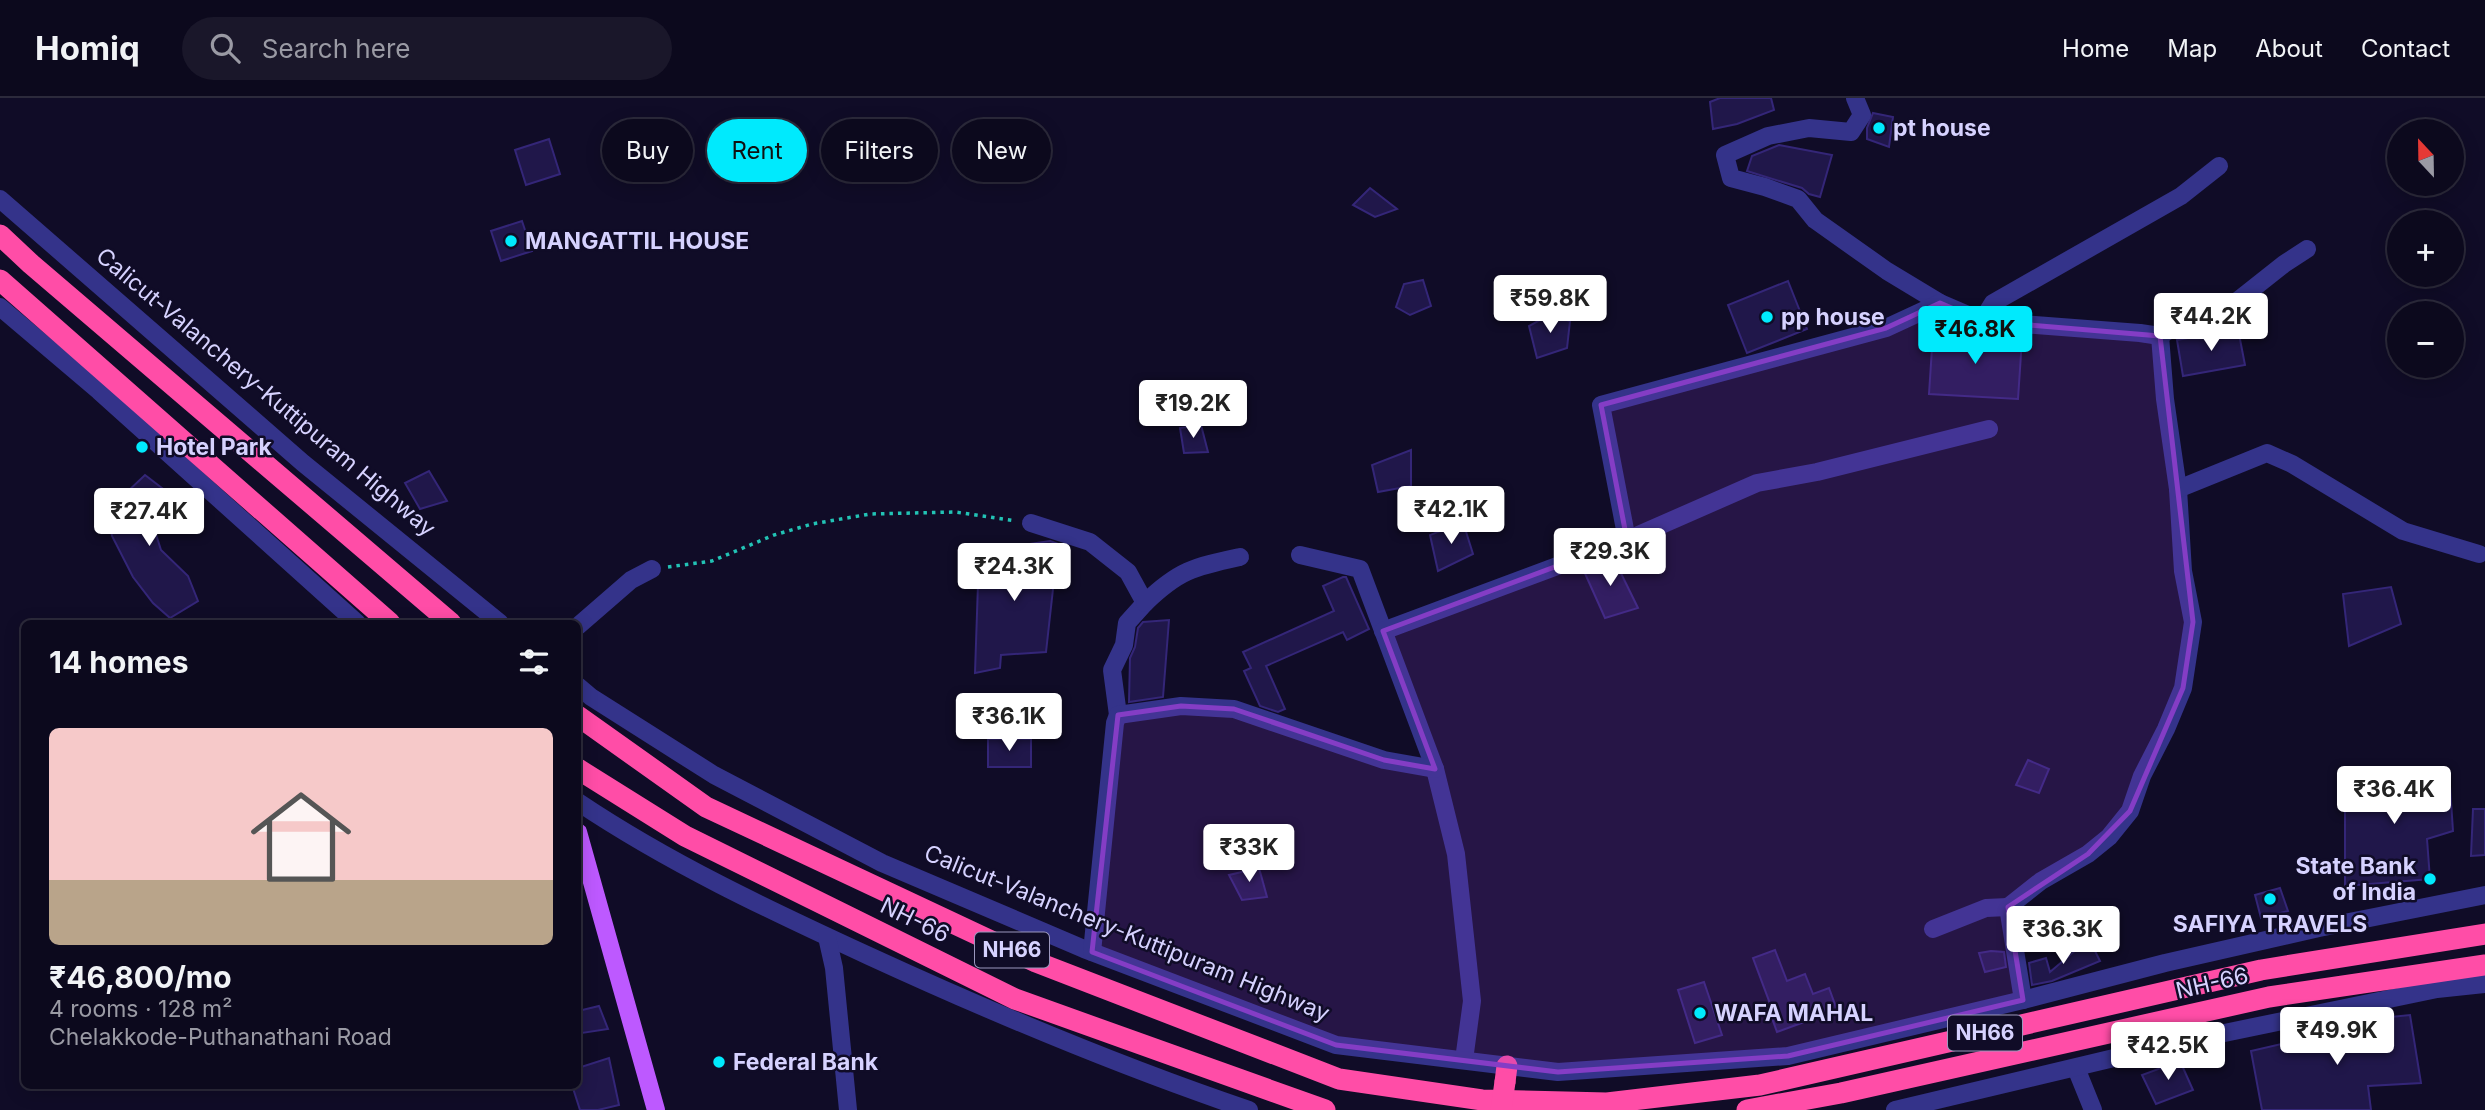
<!DOCTYPE html>
<html lang="en">
<head>
<meta charset="utf-8">
<style>
	body { margin:0; font-family:Inter,sans-serif; background:#1a172a; color:#f1f3f6; height:100vh; display:flex; flex-direction:column; font-size:26px; white-space:nowrap }
	* { box-sizing:border-box; margin:0 }
	p { font-size:23px; color:#9a9aa4 }
	.icon { flex:none; width:38px; height:38px; fill:none; stroke:currentColor; stroke-width:2; stroke-linecap:round; stroke-linejoin:round }
	.map { position:relative; flex:1; overflow:hidden }
	.drawer { position:absolute; left:21px; top:522px; width:560px; height:469px; display:flex; flex-direction:column; background:#0c091d; border-radius:10px; box-shadow:0 4px 18px #0003,0 0 0 2px #2c2a3b }
	.drawer>* { flex:none }
	.top-card { position:absolute; left:602px; top:21px; width:665px; height:63px; display:flex; gap:14px }
	.needle { width:46px; rotate:338deg }
	.buttons { position:absolute; left:2387px; top:21px; display:grid; gap:14px }
	.buttons a { display:grid; place-items:center; width:77px; height:77px; border-radius:50%; background:#0c091d; box-shadow:0 4px 18px #0003,0 0 0 2px #2c2a3b; font-size:35px }
	.price { position:absolute; translate:-50% -60px; padding:0 16px; border-radius:7px; background:#fff; color:#222; font-size:23px; line-height:46px; filter:drop-shadow(0 2px 4px #0008) }
	.price::after { content:''; position:absolute; left:50%; top:42px; width:21px; height:16px; margin-left:-10px; background:inherit; clip-path:polygon(0 0,100% 0,50% 100%) }
	.price.on { background:#00eafd; color:#111 }
	ul { padding:0; list-style:none }
	li { display:grid; align-content:center; gap:14px; height:371px; padding:0 28px }
	li span { display:grid; place-items:center; height:217px; border-radius:10px; color:#555 }
	li>.icon { margin-inline-start:auto }
	span .icon { width:126px; height:126px; fill:#fffc; stroke-width:1 }
	li b { font-size:30px }
	h2 { display:flex; justify-content:space-between; align-items:center; height:84px; padding:0 28px; font-size:30px }
	.chip { padding:0 24px; border-radius:32px; background:#0c091d; box-shadow:0 4px 18px #0003,0 0 0 2px #2c2a3b; font-size:24px; line-height:63px }
	.chip.on { background:#00eafd; color:#111 }
	header { display:flex; align-items:center; gap:42px; box-sizing:border-box; height:98px; padding:0 35px; background:#0c091d; border-bottom:2px solid #2c2a3b }
	header strong { font-size:33px }
	nav { display:flex; gap:38px; margin-inline-start:auto; font-size:24px }
	.search { width:490px; height:63px; background:#1a172a; display:flex; align-items:center; gap:18px; box-sizing:border-box; padding:0 24px; border-radius:38px; color:#9a9aa4; font-size:26px }
	.map>svg:first-child { display:block }
	.building { fill:#20174a; stroke:#342678; stroke-width:2 }
	.lines { fill:none; stroke-linecap:round; stroke-linejoin:round }
	.path { stroke:#22c3b5; stroke-width:3.5; stroke-dasharray:3.5 5; stroke-linecap:butt }
	.minor { stroke:#34338a; stroke-width:18 }
	.major { stroke:#bd59ff; stroke-width:18 }
	.highway { stroke:#ff4da7; stroke-width:21 }
	.highway-bridge { stroke:#ff4da7; stroke-width:21 }
	.marked { fill:#843dc5; fill-opacity:0.2; stroke:#843dc5; stroke-width:5; stroke-linejoin:round }
	.poi-dot { fill:#00eafd; stroke:#100c27; stroke-width:2.5 }
	.labels { text-anchor:middle; stroke-width:5; stroke-linejoin:round; paint-order:stroke }
	.shield { fill:#100c27; stroke:#9b97be; stroke-width:2 }
	.shield-label { font-size:21px; font-weight:bold; fill:#d6d2ff }
	.poi-label { font-size:23px; font-weight:bold; fill:#d6d2ff; stroke:#100c27; text-anchor:start }
	.street-label { font-size:23px; fill:#d6d2ff; stroke:#100c27 }
</style>
</head>
<body>
<header>
<strong>Homiq</strong>
<div class="search"><svg class="icon" aria-label="search" viewBox="0 0 24 24"><circle cx="10" cy="10" r="6"/><path d="M15 15l6 6"/></svg>Search here</div>
<nav><a>Home</a><a>Map</a><a>About</a><a>Contact</a></nav>
</header>
<div class="map">
<svg width="2485" height="1012" viewBox="0 0 2485 1012">
	<rect width="100%" height="100%" fill="#100c27"/>
	<!-- building -->
	<g class="building">
		<path d="M1720,0H1771L1774,12L1737,26L1713,31L1710,4Z"/>
		<path d="M1873,15L1893,19L1889,49L1867,41V30Z"/>
		<path d="M549,41L560,76L526,87L515,52Z"/>
		<path d="M1779,47L1832,57L1820,99L1809,96L1802,90L1747,73L1752,58Z"/>
		<path d="M1370,90L1397,111L1375,119L1353,107Z"/>
		<path d="M522,123L532,153L501,163L491,133Z"/>
		<path d="M1423,182L1431,208L1410,217L1396,209L1404,186Z"/>
		<path d="M1788,183L1807,231L1747,255L1728,207Z"/>
		<path d="M1549,217L1570,223L1567,250L1537,260L1529,228Z"/>
		<path d="M2238,231L2245,267L2183,278L2177,242Z"/>
		<path d="M1933,235L2022,241L2018,301L1929,296Z"/>
		<path d="M1201,327L1208,354L1184,355L1180,330Z"/>
		<path d="M1411,352V388L1378,394L1372,367Z"/>
		<path d="M429,373L447,403L420,411L405,385Z"/>
		<path d="M145,377L171,397L152,424L161,452L188,478L198,503L170,520L153,505L133,479L112,438L108,412Z"/>
		<path d="M1463,424L1473,456L1438,473L1430,437Z"/>
		<path d="M1050,443L1058,446L1046,554L1001,557L1000,570L975,575L979,456L1029,449V446Z"/>
		<path d="M1613,459L1638,510L1605,520L1583,471Z"/>
		<path d="M1343,479H1346L1369,531L1347,542L1343,534L1266,568L1285,611L1278,614L1260,608L1244,573L1251,570L1243,554L1334,513L1323,488Z"/>
		<path d="M2391,489L2401,526L2349,548L2343,496Z"/>
		<path d="M1169,522L1163,599L1129,604L1130,560L1135,549L1138,530L1143,524Z"/>
		<rect x="988" y="641" width="43" height="28"/>
		<path d="M2028,662L2049,671L2039,695L2016,687Z"/>
		<path d="M2449,673L2453,733L2427,741L2430,781L2345,788V680Z"/>
		<path d="M2473,711H2485V757L2471,758Z"/>
		<path d="M1259,770L1267,799L1242,802L1229,777Z"/>
		<path d="M2280,790L2288,813L2261,820L2255,797Z"/>
		<path d="M2085,848L2093,849L2100,863L2052,883L2032,887L2029,865L2046,860L2050,874L2077,851Z"/>
		<path d="M1775,852L1787,883L1805,876L1813,896L1829,890L1837,912L1777,934L1769,912L1772,911L1753,860Z"/>
		<path d="M1991,853L2004,854L2006,869L1985,874L1979,855Z"/>
		<path d="M1704,884L1722,937L1695,945L1678,892Z"/>
		<path d="M599,908L608,931L582,935L578,923V913Z"/>
		<path d="M2410,917L2421,985L2368,988L2371,1012H2262L2251,953L2381,923V920Z"/>
		<path d="M609,960L619,1007L598,1012H580L572,987H578V970Z"/>
		<path d="M2180,963L2193,992L2156,1006L2142,977Z"/>
	</g>
	<g class="lines">
		<!-- path -->
		<path class="path" d="M668,469L712,463L774,437L812,426L870,416L955,414L1016,423"/>
		<!-- minor -->
		<g class="minor">
			<path d="M1855,0L1862,17L1851,34L1809,30L1768,38L1725,57L1731,80L1765,89L1798,101L1815,122L1887,173L1940,205L1982,223L2140,235L2160,238L2165,301L2178,391L2183,473L2193,524L2183,590L2166,631L2142,678L2130,713L2109,739L2088,756L2041,783L2008,809L2023,902"/>
			<path d="M0,101L303,365L500,525"/>
			<path d="M0,209L99,293L357,525"/>
			<path d="M1982,223L1993,205L2181,98L2219,68"/>
			<path d="M2160,238L2171,231L2217,219L2284,166L2307,151"/>
			<path d="M2178,391L2267,355L2292,366L2403,433L2479,456"/>
			<path d="M1031,425L1090,444L1128,474L1145,505L1127,525L1124,547L1112,572L1118,617"/>
			<path d="M1627,442L1601,307L1886,230L1940,205"/>
			<path d="M1300,457L1360,471L1435,671L1456,756L1472,903L1464,962"/>
			<path d="M1145,505C1179,472 1194,469 1240,459"/>
			<path d="M578,528L631,482L652,471"/>
			<path d="M1383,533L1627,442L1757,385L1817,374L1989,331"/>
			<path d="M578,588L591,599L714,677L882,765L1084,851L1336,947L1558,974L1788,958L2023,902L2165,865L2319,830L2485,797"/>
			<path d="M578,704C669,765 769,812 869,858C993,915 1119,968 1249,1012"/>
			<path d="M1933,831L1986,810L2008,809"/>
			<path d="M827,839L834,870L848,1012"/>
			<path d="M1092,854L1115,625L1118,617L1181,608L1234,611L1384,662L1435,671"/>
			<path d="M2076,970L2093,1012"/>
			<path d="M1895,1012L2181,944L2437,891L2485,886"/>
		</g>
		<!-- major -->
		<path class="major" d="M578,734L656,1012"/>
		<!-- highway -->
		<g class="highway">
			<path d="M0,137L31,166L451,525"/>
			<path d="M0,182L390,525"/>
			<path d="M578,618L706,709L1036,864L1339,981L1482,1002L1607,1005L1760,987L2261,872L2485,836"/>
			<path d="M578,671L685,738L1015,901L1325,1012"/>
			<path d="M1505,984L1507,968"/>
			<path d="M1747,1012L1841,995L2269,899L2485,867"/>
		</g>
		<!-- highway-bridge -->
		<path class="highway-bridge" d="M1501,1012L1505,984"/>
	</g>
	<!-- marked area -->
	<path class="marked" d="M1940,205L1982,223L2160,238L2193,524L2183,590L2130,713L2088,756L2008,809L2023,902L1788,958L1558,974L1336,947L1092,854L1118,617L1181,608L1234,611L1384,662L1435,671L1383,533L1627,442L1601,307L1886,230Z"/>
	<!-- markers -->
	<g class="poi-dot">
		<circle cx="1879" cy="30" r="7"/>
		<circle cx="511" cy="143" r="7"/>
		<circle cx="1767" cy="219" r="7"/>
		<circle cx="142" cy="349" r="7"/>
		<circle cx="2430" cy="781" r="7"/>
		<circle cx="2270" cy="801" r="7"/>
		<circle cx="1700" cy="915" r="7"/>
		<circle cx="719" cy="964" r="7"/>
	</g>
	<g class="labels">
		<!-- shield labels -->
		<g class="shield">
			<rect x="975" y="834.5" width="74" height="35" rx="5"/>
			<rect x="1948" y="917.5" width="74" height="35" rx="5"/>
		</g>
		<g class="shield-label">
			<text x="1012" y="859">NH66</text>
			<text x="1985" y="942">NH66</text>
		</g>
		<!-- poi labels -->
		<g class="poi-label">
			<text x="1893" y="38">pt house</text>
			<text x="525" y="151">MANGATTIL HOUSE</text>
			<text x="1781" y="227">pp house</text>
			<text x="156" y="357">Hotel Park</text>
			<text x="2416" y="776" text-anchor="end">State Bank<tspan x="2416" dy="26">of India</tspan></text>
			<text x="2270" y="834" text-anchor="middle">SAFIYA TRAVELS</text>
			<text x="1714" y="923">WAFA MAHAL</text>
			<text x="733" y="972">Federal Bank</text>
		</g>
		<!-- street labels -->
		<g class="street-label">
			<text transform="translate(266 294) rotate(40)" y="8">Calicut-Valanchery-Kuttipuram Highway</text>
			<text transform="translate(915 822) rotate(26)" y="8">NH-66</text>
			<text transform="translate(1127 835) rotate(22)" y="8">Calicut-Valanchery-Kuttipuram Highway</text>
			<text transform="translate(2212 885) rotate(-13)" y="8">NH-66</text>
		</g>
	</g>
</svg>
<div class="buttons">
<a><svg class="needle" viewBox="-14 -14 28 28"><path d="M0-13l5 13h-10z" fill="#e53935"/><path d="M0 13l5-13h-10z" fill="#9a9aa4"/></svg></a>
<a>+</a>
<a>−</a>
</div>
<b class="price" style="left:1550px;top:237px">₹59.8K</b>
<b class="price" style="left:2211px;top:255px">₹44.2K</b>
<b class="price on" style="left:1975px;top:268px">₹46.8K</b>
<b class="price" style="left:1193px;top:342px">₹19.2K</b>
<b class="price" style="left:1451px;top:448px">₹42.1K</b>
<b class="price" style="left:149px;top:450px">₹27.4K</b>
<b class="price" style="left:1610px;top:490px">₹29.3K</b>
<b class="price" style="left:1014px;top:505px">₹24.3K</b>
<b class="price" style="left:1009px;top:655px">₹36.1K</b>
<b class="price" style="left:2394px;top:728px">₹36.4K</b>
<b class="price" style="left:1249px;top:786px">₹33K</b>
<b class="price" style="left:2063px;top:868px">₹36.3K</b>
<b class="price" style="left:2337px;top:969px">₹49.9K</b>
<b class="price" style="left:2168px;top:984px">₹42.5K</b>
<div class="top-card">
<a class="chip">Buy</a>
<a class="chip on">Rent</a>
<a class="chip">Filters</a>
<a class="chip">New</a>
</div>
<section class="drawer">
<h2>14 homes<svg class="icon" aria-label="filters" viewBox="0 0 24 24"><path d="M4 7h16M4 17h16"/><circle cx="9" cy="7" r="2"/><circle cx="15" cy="17" r="2"/></svg></h2>
<ul>
<li><span style="background:linear-gradient(#f6c9c9 70%,#b9a48a 0)"><svg class="icon" aria-label="home" viewBox="0 0 24 24"><path d="M3 11l9-7 9 7M6 9v11h12V9"/></svg></span><div><b>₹46,800/mo</b><p>4 rooms · 128 m²</p><p>Chelakkode-Puthanathani Road</p></div></li>
</ul>
</section>
</div>
</body>
</html>
